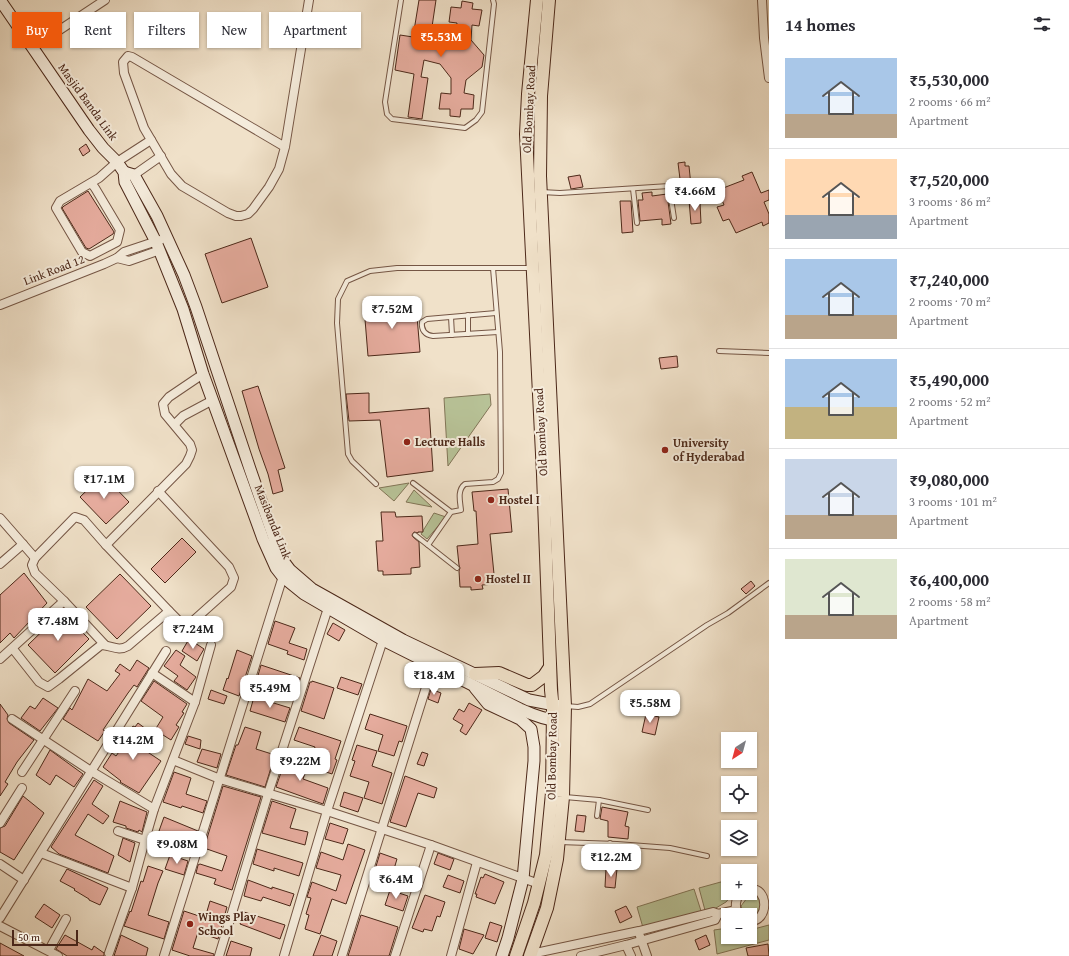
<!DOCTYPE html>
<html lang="en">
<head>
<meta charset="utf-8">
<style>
	body { margin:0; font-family:"Gentium Book Plus",serif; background:#f2f2f3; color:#2b2b33; height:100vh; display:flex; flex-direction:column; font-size:15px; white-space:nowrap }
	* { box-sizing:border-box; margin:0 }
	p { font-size:13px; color:#7c7c81 }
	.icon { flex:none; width:22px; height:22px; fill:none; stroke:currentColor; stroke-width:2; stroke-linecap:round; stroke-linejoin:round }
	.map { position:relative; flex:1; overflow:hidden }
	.side { display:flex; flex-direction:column; background:#fff; width:300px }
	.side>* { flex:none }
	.banner { position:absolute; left:12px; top:12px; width:380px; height:36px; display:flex; gap:8px }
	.needle { width:26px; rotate:216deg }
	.fabs { position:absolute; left:721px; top:732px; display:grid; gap:8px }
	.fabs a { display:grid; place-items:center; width:36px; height:36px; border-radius:0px; background:#fff; box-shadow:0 1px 3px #0004; font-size:20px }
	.scale { position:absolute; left:12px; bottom:10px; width:66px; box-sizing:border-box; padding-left:4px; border:2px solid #4c2819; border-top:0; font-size:11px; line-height:14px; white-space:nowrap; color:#4c2819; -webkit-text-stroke:3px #f5ecdc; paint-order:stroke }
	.price { position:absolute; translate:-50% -34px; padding:0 9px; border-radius:8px; background:#fff; color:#222; font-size:13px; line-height:26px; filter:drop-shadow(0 1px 2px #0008) }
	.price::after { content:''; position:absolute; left:50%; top:24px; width:12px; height:9px; margin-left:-6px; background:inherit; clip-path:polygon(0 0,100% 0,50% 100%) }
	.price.on { background:#ea580c; color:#fff }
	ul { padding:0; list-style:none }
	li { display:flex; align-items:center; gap:12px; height:100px; padding:0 16px }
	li+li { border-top:1px solid #e1e1e2 }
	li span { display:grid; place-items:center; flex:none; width:112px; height:80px; border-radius:0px; color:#555 }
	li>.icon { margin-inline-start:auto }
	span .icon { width:48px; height:48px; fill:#fffc; stroke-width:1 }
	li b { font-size:17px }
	h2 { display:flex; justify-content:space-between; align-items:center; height:48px; padding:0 16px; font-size:17px }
	.tag { padding:0 14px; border-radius:0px; background:#fff; box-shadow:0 1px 3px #0004; font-size:14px; line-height:36px }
	.tag.on { background:#ea580c; color:#fff }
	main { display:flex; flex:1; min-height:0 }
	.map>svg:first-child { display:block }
	.green { fill:#b8c398; stroke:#827658 }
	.building { fill:#e6ac9e; stroke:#4c2819 }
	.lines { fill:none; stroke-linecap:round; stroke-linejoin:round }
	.lane-casing { stroke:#755645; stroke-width:6 }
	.street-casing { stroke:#755645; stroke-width:10 }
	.secondary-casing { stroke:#4c2819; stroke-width:13 }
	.primary-casing { stroke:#4c2819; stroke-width:14 }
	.lane { stroke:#f5ecdc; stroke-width:4 }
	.street { stroke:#f5ecdc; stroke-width:8 }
	.secondary { stroke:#f5ecdc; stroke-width:11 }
	.primary { stroke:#f0e1c9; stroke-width:12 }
	.poi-dot { fill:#8f2418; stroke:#f5ecdc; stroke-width:1.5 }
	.labels { text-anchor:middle; stroke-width:4; stroke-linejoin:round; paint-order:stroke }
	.street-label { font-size:12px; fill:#4c2819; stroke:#f5ecdc }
	.poi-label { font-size:12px; font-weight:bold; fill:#4c2819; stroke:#f5ecdc; text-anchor:start }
</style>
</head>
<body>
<main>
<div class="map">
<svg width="769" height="956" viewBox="0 0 769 956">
	<rect width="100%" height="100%" fill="#f0e1c9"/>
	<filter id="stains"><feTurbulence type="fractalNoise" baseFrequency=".005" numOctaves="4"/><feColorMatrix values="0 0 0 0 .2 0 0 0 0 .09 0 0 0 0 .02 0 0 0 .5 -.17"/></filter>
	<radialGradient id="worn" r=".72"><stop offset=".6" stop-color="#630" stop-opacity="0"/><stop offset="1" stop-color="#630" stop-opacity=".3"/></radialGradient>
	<!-- green -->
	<g class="green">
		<path d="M490,394L491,405L448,466L444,398Z"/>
		<path d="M409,483L394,501L379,488Z"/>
		<path d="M414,490L432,507L406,502Z"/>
		<path d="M434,513L446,517L427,539L421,534Z"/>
		<path d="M728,880V893H734L726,902L706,914L699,888Z"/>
		<path d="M694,889L702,914L644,931L637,907Z"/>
		<path d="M753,894H757L765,901L758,915C751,916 743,914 741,906L747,898Z"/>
		<path d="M769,925V940L717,954L714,930L728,928V937H750V930Z"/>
	</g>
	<!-- building -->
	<g class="building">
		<path d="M419,0H436L429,47L443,49L455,38L457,23L449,22L451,7L461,8L462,1L473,3L472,9L482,10L479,26L472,25L471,40L484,55L482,67L466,80L464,93L474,95L473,109H461L460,117L450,116V109H439L441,93L451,94V78L440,64L424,60L421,77L428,78L422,119L408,117L414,74L395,70L400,35L413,37Z"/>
		<path d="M86,144L90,151L83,156L79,149Z"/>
		<path d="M685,162V166H689L691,186L681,187L678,163Z"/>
		<path d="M752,172L761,193L769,190V200L764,202L769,214V223L763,226L762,222L736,233L729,219L723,221L717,207L724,205L718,190L744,180L742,176Z"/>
		<path d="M580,175L583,187L571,189L568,177Z"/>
		<path d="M88,191L114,232L113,234L89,249L86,248L62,208L64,206Z"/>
		<path d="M652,192V196L667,194L671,224L662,225V219L640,221L638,200H643L642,193Z"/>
		<path d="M695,199L696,203H700L701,223L691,224L689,200Z"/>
		<path d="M620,201H631L633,232L622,233Z"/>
		<path d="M251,238L268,287L222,303L205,254Z"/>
		<path d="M416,304L420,352L368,356L364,307Z"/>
		<path d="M677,356L678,367L661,369L659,358Z"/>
		<path d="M258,386L285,468L278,470L283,491L273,494L268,474L259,449L242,391Z"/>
		<path d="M369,393V413L429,408L433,471L387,477L380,420L349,421L346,394Z"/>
		<path d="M103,475L129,502L106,524L80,497Z"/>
		<path d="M508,489L512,532L490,534L495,584L482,585L483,589L471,590V587H460L459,571L460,568L459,565L457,546L478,544L476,511H474L472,492Z"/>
		<path d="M381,512H395L396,517L422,516L423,532H418V533L414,532L412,535L413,537L419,542L420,567L411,568V574L383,575V571H378L376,541H383Z"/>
		<path d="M182,538L196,552L165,583L151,569Z"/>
		<path d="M24,573L47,603L14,638L10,633L0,643V595Z"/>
		<path d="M120,574L151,606L117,639L86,607Z"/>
		<path d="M751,581L755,586L746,594L741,589Z"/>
		<path d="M62,612L89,639L55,673L28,645Z"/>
		<path d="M275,621L295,628L289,643L307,649L304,660L287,654L288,651L268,644Z"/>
		<path d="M333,623L345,630L339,641L327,634Z"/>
		<path d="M189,639L204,649L197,661L182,651Z"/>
		<path d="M176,650L185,656L180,665L196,677L187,690L174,681L178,676L164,666Z"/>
		<path d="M237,650L252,656L239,696L223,690L227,678L228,679Z"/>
		<path d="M137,660L149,668L137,687L134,685L128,693L103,730L105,731L98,741L63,719L70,708L72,710L88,679L107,691L120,674L115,671L120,664L130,671Z"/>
		<path d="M261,665L300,678L295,691L257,679Z"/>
		<path d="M341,677L362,684L358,695L337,688Z"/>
		<path d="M154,681L187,704L182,712L184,713L176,725L179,727L171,740L155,730L163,717L141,701Z"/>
		<path d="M312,681L334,688L324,719L301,711L310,682H312Z"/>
		<path d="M431,689L441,693L438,703L428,699Z"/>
		<path d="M211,690L227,696L224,704L208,699Z"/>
		<path d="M254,697L290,708L285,722L250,711Z"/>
		<path d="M43,698L58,708L40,731L21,718L30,706L35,709Z"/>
		<path d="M469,703L482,710L466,735L460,731L463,725L453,719L459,709L464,712Z"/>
		<path d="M0,704L8,715L7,719L9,723L34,740L17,762L5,782L8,784L0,796Z"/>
		<path d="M370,714L407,726L402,742L399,741L394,756L378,751L383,735L365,729Z"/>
		<path d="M646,714L659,717L655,735L642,732Z"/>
		<path d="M138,723L150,732L140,747L161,761L139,793L120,782L121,781L103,767L112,753L116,756L132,734L129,732L133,726L135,727Z"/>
		<path d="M245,727L261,732L256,749L275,755L265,787L226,775L236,745H238Z"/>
		<path d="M299,727L341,741L335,759L337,760L332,774L309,766L315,747L294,740Z"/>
		<path d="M188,736L201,740L200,749L185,744Z"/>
		<path d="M357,745L377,751L372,766L392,773L382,804L364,798L369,782L350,776L355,761L352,760Z"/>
		<path d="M202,749L221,754L217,768L197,762Z"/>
		<path d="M50,750L83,774L74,787L56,775L50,785L36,775Z"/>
		<path d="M422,752L428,754L424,766L417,764Z"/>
		<path d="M286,758L308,765L303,779L328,788L323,804L276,787Z"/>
		<path d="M174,772L191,778L186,794L207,801L203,813L182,806L181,808L163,802Z"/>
		<path d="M405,776L437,788L434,798L418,793L406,827L390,822Z"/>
		<path d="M94,780L103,786L92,804L109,816L103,824L88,814L75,835L114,856L108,873L59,854L51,847Z"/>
		<path d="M223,786L261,797L232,890L214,884L216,879L196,873L198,865L200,864L222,871L227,856L204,848Z"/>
		<path d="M344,792L363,798L358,812L340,806Z"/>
		<path d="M23,796L44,813L14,860L0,852V828L5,826Z"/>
		<path d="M120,801L147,812L142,832L139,830L138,832L126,828V826L113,822Z"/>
		<path d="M272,801L296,809L290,828L308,832L305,845L262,833Z"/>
		<path d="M602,807L628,812L625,826L629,827L628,839L608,837V821L600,819Z"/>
		<path d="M577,815L586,816L584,832L575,831Z"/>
		<path d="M164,817L198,831L193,844L159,831Z"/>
		<path d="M330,823L348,829L343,844L325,839Z"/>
		<path d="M123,838L135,843L130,862L118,855Z"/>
		<path d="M348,844L365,850L346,904L332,899L320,934L305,929L309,915L306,914L311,898L307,897L312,882L336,891L341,875L316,868L321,852L343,860Z"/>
		<path d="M257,849L303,863L299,876L274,868V871L253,864Z"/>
		<path d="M380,853L397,859L388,889L371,883Z"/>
		<path d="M438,853L454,859L450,870L434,864Z"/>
		<path d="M170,855L188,861L184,875L165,869Z"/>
		<path d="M148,866L163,871L158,883L148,915L169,922L164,939L124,926L130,911L131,912L141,881L143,882Z"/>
		<path d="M606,868L617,869L615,888L605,887Z"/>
		<path d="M67,869L108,888L100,905L89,900V899L74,890L75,889L60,881Z"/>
		<path d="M485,874L504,882L495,904L476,897L477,894H475L481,877L483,878Z"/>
		<path d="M448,875L464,881L460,893L443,887Z"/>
		<path d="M248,880L272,889V887L294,894L290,906L263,897L261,901L244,896Z"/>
		<path d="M390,890L408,896L403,911L385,905Z"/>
		<path d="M425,895L445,902L440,917L437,916L432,931L424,929L423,932L412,928Z"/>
		<path d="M210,901L227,907L218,939L198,932L193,948L214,954V956H190L172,950L184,911L205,918Z"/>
		<path d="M44,904L60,915L52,928L35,917Z"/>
		<path d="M626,906L632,917L620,923L615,911Z"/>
		<path d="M244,912L285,925L280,939L240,924Z"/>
		<path d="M361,915L398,927L389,956H348Z"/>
		<path d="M490,922L502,926L497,942L485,938Z"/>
		<path d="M464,929L484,935L473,954L459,949Z"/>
		<path d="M65,935L92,950L94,946L104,953V956H67L56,949Z"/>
		<path d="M121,935L148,948L146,956H114Z"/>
		<path d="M321,935L337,941L332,956H313Z"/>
		<path d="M706,935L710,945L699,950L695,940Z"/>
		<path d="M231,941L252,948L250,956H226Z"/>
		<path d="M0,943L24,956H0Z"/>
		<path d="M768,944L769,956H748L746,948Z"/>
	</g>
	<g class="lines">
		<defs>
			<g id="lane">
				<path d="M401,0L385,102L387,114L392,119L465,128L476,120L482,112L494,4L493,0"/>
				<path d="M633,189L637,223"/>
				<path d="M541,192L560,193L669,186L674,218"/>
				<path d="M496,313L427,319L422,322C421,330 425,335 433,336L498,332"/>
				<path d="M451,317L452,335"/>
				<path d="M468,334V315"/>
				<path d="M719,351L769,353"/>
				<path d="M413,483L451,512"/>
				<path d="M376,484L352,461L348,454L337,323L338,299L347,281L370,271L397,268H532"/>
				<path d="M415,535L457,568"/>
				<path d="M428,545L451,512L461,510C460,501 457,490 465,484L493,482L498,479L501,473L500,352L493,268"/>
				<path d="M566,706L578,707L590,704L707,625L728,613L769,583"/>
				<path d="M565,797L599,800L648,810"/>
				<path d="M597,816L599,800"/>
				<path d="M559,842L617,844L670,848L707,856"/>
				<path d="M610,843V857"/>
			</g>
			<g id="street">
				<path d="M762,0L764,38L769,78"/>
				<path d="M33,47L58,31L105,0"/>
				<path d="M285,147L132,57L128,56L123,62L124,73L144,128L171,174L182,186L228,213L236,216H241L248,214L253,209L269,187L279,169L285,147L309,0"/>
				<path d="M134,175L161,156"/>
				<path d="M91,183L95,188L120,230L117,242L90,256L82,252L56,208L60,201L99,178L117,162L151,140"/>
				<path d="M117,258L129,261L160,250"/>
				<path d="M0,305L104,264L117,258L124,252L160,240"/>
				<path d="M175,424L183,416L213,400"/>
				<path d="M0,518L35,558"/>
				<path d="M106,545L169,611"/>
				<path d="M0,564L23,544"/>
				<path d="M105,645L64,601L35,573L32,565L35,558L75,517L84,520L106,545L186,464L190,456L192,450L190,444L165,414L163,404L169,397L203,374"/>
				<path d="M13,649L39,682L48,687L59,679L101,645C111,645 118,652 128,646L169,611L179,621L186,623L193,621L231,587L234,578L229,567L158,491"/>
				<path d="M0,659L64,601"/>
				<path d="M152,673L195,702"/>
				<path d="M12,719L91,771L154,809"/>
				<path d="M173,760L220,779L327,811L431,845L539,884"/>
				<path d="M22,772L75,691"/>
				<path d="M0,823L22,788"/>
				<path d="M118,831L145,840"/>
				<path d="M41,853L132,888"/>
				<path d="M0,864L24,880"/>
				<path d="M750,889C769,887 769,922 750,921"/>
				<path d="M739,915C734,908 735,899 741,893"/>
				<path d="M0,918L166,651"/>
				<path d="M0,926L58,956"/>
				<path d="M640,936L647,956"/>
				<path d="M626,945L631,956"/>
				<path d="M49,950L66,919"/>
				<path d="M109,953L132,888L145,840L154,809L195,702L211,645"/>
				<path d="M531,954L639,931L713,912L718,914L736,910"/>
				<path d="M164,956L284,573"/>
				<path d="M219,956L268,794L328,608"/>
				<path d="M284,956L327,811L383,640"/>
				<path d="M342,956L433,665"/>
				<path d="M395,956L431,845"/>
				<path d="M451,956L477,862"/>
				<path d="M581,956L626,945L715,920L718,914"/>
			</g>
			<g id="secondary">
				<path d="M0,0L89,130L103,148L117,162L124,172L125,182L156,242L183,309L203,374L263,539L276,568L283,577L304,594L383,640L520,709C533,715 546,720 560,721"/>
				<path d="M124,172L134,175L157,216L184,275L196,307L250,469L281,558L290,570L312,589L403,640L529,700L560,706"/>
				<path d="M475,688L488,704L520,719L531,729L534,747V761L523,879L508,938L502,956"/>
			</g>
			<g id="primary">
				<path d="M475,674L499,673L527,685H532L544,676L550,667"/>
				<path d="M516,956L534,903L546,855L552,793L553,709L551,690L543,474L526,134L528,94L537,0"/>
				<path d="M530,956L547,908L557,859L563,797L565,706L540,176L541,96L549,0"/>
			</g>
		</defs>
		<!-- lane casing -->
		<use href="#lane" class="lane-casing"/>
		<!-- street casing -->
		<use href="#street" class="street-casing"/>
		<!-- secondary casing -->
		<use href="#secondary" class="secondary-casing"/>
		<!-- primary casing -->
		<use href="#primary" class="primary-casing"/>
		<!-- lane -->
		<use href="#lane" class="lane"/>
		<!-- street -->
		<use href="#street" class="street"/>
		<!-- secondary -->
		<use href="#secondary" class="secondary"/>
		<!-- primary -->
		<use href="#primary" class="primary"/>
	</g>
	<!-- markers -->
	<g class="poi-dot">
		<circle cx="407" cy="442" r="4"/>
		<circle cx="665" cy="450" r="4"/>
		<circle cx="491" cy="500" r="4"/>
		<circle cx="478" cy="579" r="4"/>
		<circle cx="190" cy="924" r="4"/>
	</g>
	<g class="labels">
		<!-- street labels -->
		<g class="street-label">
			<text transform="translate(88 102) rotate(54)" y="4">Masjid Banda Link</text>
			<text transform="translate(529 109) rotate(-87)" y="4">Old Bombay Road</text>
			<text transform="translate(54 270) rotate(-21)" y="4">Link Road 12</text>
			<text transform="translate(541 432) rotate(-93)" y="4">Old Bombay Road</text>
			<text transform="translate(273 522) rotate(68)" y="4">Masibanda Link</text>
			<text transform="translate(552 756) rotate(-89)" y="4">Old Bombay Road</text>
		</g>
		<!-- poi labels -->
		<g class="poi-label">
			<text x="415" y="446">Lecture Halls</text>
			<text x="673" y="447">University<tspan x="673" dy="14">of Hyderabad</tspan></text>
			<text x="499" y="504">Hostel I</text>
			<text x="486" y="583">Hostel II</text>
			<text x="198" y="921">Wings Play<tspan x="198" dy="14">School</tspan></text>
		</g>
	</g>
	<rect width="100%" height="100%" filter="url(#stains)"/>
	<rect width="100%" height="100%" fill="url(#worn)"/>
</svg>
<div class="fabs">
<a><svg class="needle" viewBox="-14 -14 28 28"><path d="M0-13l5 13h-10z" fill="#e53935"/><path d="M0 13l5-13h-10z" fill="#7c7c81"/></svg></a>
<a><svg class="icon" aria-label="locate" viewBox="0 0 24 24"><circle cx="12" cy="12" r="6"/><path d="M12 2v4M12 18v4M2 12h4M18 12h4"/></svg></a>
<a><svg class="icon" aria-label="layers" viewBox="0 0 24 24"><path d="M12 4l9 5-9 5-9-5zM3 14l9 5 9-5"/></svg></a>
<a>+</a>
<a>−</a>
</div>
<div class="scale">50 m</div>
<b class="price on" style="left:441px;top:58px">₹5.53M</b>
<b class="price" style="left:695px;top:212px">₹4.66M</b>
<b class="price" style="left:392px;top:330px">₹7.52M</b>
<b class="price" style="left:104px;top:500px">₹17.1M</b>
<b class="price" style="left:58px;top:642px">₹7.48M</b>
<b class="price" style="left:193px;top:650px">₹7.24M</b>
<b class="price" style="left:434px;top:696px">₹18.4M</b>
<b class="price" style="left:270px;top:709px">₹5.49M</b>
<b class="price" style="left:650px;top:724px">₹5.58M</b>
<b class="price" style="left:133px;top:761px">₹14.2M</b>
<b class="price" style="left:300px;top:782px">₹9.22M</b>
<b class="price" style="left:177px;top:865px">₹9.08M</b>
<b class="price" style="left:611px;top:878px">₹12.2M</b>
<b class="price" style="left:396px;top:900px">₹6.4M</b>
<div class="banner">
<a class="tag on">Buy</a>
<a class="tag">Rent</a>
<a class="tag">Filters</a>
<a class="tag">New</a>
<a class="tag">Apartment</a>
</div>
</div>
<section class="side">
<h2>14 homes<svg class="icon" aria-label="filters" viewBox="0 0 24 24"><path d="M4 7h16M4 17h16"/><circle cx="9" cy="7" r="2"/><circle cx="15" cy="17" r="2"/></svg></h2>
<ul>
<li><span style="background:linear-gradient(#a9c7e8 70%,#b9a48a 0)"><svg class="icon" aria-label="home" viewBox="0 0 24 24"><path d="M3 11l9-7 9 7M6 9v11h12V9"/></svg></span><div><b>₹5,530,000</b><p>2 rooms · 66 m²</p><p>Apartment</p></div></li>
<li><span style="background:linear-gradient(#ffd9b3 70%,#9aa5b1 0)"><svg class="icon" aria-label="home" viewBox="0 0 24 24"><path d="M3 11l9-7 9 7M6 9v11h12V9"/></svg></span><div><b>₹7,520,000</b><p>3 rooms · 86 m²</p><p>Apartment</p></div></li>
<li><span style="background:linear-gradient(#a9c7e8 70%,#b9a48a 0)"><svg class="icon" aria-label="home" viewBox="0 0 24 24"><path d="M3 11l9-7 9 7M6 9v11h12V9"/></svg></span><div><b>₹7,240,000</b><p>2 rooms · 70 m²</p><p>Apartment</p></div></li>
<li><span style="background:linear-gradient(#a9c7e8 60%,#c2b280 0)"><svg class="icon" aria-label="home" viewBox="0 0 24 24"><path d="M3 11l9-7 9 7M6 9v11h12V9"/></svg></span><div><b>₹5,490,000</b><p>2 rooms · 52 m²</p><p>Apartment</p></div></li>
<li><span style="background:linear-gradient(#c9d6e8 70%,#b9a48a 0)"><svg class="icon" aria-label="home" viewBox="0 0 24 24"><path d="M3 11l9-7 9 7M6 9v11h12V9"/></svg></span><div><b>₹9,080,000</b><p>3 rooms · 101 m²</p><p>Apartment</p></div></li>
<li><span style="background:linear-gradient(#dfe7d0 70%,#b9a48a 0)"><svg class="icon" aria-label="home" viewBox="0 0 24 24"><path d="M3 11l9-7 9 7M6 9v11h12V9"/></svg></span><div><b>₹6,400,000</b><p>2 rooms · 58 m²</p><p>Apartment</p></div></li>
</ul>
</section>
</main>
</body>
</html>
